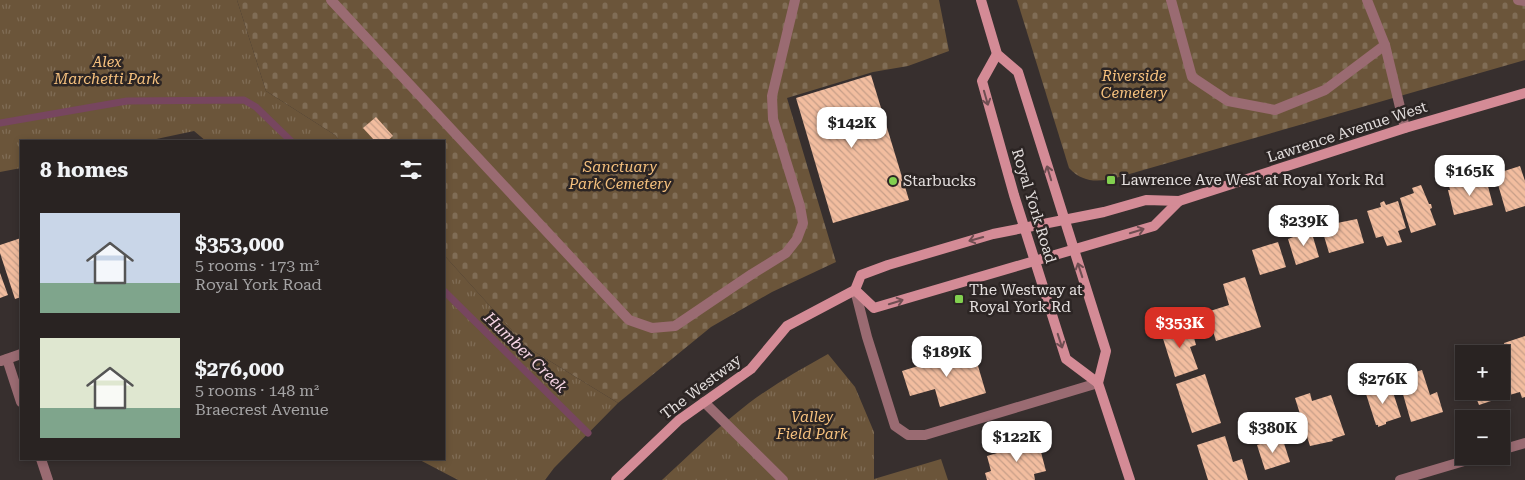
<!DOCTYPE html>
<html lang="en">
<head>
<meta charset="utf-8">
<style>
	body { margin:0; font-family:"Roboto Serif",serif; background:#352f2f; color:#f1f3f6; height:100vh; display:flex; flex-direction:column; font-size:19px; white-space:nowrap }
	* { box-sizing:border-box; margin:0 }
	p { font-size:16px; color:#a5a4a5 }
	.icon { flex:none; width:28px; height:28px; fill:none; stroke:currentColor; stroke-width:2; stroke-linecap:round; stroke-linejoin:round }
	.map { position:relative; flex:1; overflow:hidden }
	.details { position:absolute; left:20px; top:140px; width:425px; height:320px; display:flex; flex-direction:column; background:#292322; border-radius:0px; box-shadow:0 2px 8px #0003,0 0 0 1px #454040 }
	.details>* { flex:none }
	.fabs { position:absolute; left:1455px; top:345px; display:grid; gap:10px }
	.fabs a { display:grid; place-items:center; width:55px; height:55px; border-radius:0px; background:#292322; box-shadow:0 2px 8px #0003,0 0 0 1px #454040; font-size:25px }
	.price { position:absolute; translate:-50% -42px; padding:0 11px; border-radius:10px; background:#fff; color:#222; font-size:16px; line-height:32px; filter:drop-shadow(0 1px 2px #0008) }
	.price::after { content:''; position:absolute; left:50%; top:30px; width:15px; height:11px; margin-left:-8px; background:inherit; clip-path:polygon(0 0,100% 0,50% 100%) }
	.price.selected { background:#d93025; color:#fff }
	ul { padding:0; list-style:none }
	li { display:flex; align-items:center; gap:15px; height:125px; padding:0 20px }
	li span { display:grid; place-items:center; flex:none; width:140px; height:100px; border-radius:0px; color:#555 }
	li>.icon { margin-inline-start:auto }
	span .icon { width:60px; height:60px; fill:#fffc; stroke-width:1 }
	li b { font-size:21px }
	h2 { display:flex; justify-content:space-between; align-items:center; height:60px; padding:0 20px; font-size:21px }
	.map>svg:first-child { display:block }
	.cemetery { fill:url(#cemetery-stones) }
	.park { fill:url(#park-tufts) }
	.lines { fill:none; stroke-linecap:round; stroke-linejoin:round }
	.stream { stroke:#77465f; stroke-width:7 }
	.building { fill:url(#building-back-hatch) }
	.lane { stroke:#9a6b72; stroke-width:10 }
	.street { stroke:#9a6b72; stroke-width:10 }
	.secondary { stroke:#d48b96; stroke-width:10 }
	.oneway { stroke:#6f4e52 }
	.poi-dot { fill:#82d04f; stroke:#2c2524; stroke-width:2 }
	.labels { text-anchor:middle; stroke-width:5; stroke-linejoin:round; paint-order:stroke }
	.park-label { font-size:15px; font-style:italic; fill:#f6c17e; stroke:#2c2524 }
	.street-label { font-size:15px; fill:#e4dfde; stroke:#2c2524 }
	.poi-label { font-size:15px; fill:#e4dfde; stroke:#2c2524; text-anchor:start }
	.water-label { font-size:16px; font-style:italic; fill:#f6d5e4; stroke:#2c2524 }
</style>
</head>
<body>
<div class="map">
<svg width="1525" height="480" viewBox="0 0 1525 480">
	<defs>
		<pattern id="cemetery-stones" width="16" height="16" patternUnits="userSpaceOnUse" patternTransform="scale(1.25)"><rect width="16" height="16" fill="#6b553a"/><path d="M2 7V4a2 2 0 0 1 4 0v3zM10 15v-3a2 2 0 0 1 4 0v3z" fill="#806d56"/></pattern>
		<pattern id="park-tufts" width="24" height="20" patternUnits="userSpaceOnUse" patternTransform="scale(1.25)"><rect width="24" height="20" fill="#6b553a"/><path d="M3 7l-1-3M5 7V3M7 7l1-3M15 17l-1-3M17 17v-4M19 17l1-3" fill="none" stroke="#806d56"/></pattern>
		<pattern id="building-back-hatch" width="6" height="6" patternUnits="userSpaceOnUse" patternTransform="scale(1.25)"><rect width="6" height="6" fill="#f2bd9f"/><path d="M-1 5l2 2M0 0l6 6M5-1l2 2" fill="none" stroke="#c69e88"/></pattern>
	</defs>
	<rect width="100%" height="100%" fill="#372f2e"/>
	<!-- cemetery -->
	<g class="cemetery">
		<path d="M237,0H939L949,51L908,66L873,72L787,98L836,262L772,292L711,327L618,403L527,347L444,255V141H340L335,135L266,91Z"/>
		<path d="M1017,0H1525V60L1119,177C1100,182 1084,184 1069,168Z"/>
	</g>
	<!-- park -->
	<g class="park">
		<path d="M0,0H237L266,91L335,135L340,141H206L194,131L147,141H21V168L0,172Z"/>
		<path d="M444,255L527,347L618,403L554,468L545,480H458L418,459H444Z"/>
		<path d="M828,354L855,387L874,432V479L941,459L948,480H662C690,454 718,427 749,403C773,385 801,369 828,354Z"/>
	</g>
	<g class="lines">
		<!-- stream -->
		<g class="stream">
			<path d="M0,123L127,101L244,100L256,107L291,141"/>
			<path d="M444,291L588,433"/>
		</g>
	</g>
	<!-- building -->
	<g class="building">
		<path d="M871,75L909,200L833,223L796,98Z"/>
		<path d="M376,117L393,136L387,141H375L363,128Z"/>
		<path d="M1520,166L1525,181V206L1506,212L1495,174Z"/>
		<path d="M1486,179L1493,205L1454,215L1448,190H1450L1449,186L1457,184L1458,186Z"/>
		<path d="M1421,185L1429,204H1431L1432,208L1430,209L1436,225L1411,233L1400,198L1414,193L1412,188Z"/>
		<path d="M1384,201L1386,205L1398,201L1406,228L1398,231L1402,242L1387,246L1383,236L1376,238L1367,211L1381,207L1380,203Z"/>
		<path d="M1335,213L1337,223L1357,219L1364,243L1329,253L1319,219L1323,217L1325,214Z"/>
		<path d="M1310,227L1319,257L1296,265L1288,239L1299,235L1298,231Z"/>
		<path d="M21,238V297L15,299L0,253V245Z"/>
		<path d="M1278,242L1286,267L1260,275L1252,250Z"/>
		<path d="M0,273L8,295L0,298Z"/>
		<path d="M1245,277L1261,327L1216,341L1207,312L1229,305L1223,284Z"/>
		<path d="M1182,322L1186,332L1192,330L1196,345L1190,347L1198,369L1175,377L1160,329Z"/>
		<path d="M1525,336V397L1522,398L1520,392L1506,396L1501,379V357L1508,354L1504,343Z"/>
		<path d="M973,349L986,393L940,407L935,389L910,396L902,371Z"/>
		<path d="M1464,362V386H1463L1458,371H1461L1459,364Z"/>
		<path d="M1422,370L1430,395L1437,392L1443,412L1411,422L1398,377Z"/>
		<path d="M1205,374L1221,423L1192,433L1176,384Z"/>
		<path d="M1378,384L1380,389L1391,386L1401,417L1386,422V424L1378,427V425H1376L1366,394L1371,392L1369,387Z"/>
		<path d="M1465,391H1501V392L1490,395L1491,401L1479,405L1475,395L1467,398Z"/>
		<path d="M1310,393L1312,401L1331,395L1345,435L1332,439L1333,441L1310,446L1295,398Z"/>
		<path d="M1225,436L1233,462L1242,459L1248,480H1208L1197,445Z"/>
		<path d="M1282,437L1290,462L1265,470L1257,445Z"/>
		<path d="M1023,441L1024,445L1038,441L1046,471L1034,474L1035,480H987L985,473L991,471L987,456L1014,448L1013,444Z"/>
	</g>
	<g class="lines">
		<!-- lane -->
		<g class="lane">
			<path d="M331,0L629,320L652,328L675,326L752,274L786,253L797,239L803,223L800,206L773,119L772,96L795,0"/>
			<path d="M1171,0L1192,77L1228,101L1275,110L1325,90L1385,45"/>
			<path d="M1367,0L1385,45L1405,128"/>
			<path d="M1518,0L1525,1"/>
			<path d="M855,290L867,337L895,426L908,435H925L1098,383"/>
		</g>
		<!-- street -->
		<g class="street">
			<path d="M7,359L21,402"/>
			<path d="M1,361L21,354"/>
			<path d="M704,402L783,480"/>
			<path d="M1501,450L1525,443"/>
			<path d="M41,459L48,480"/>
			<path d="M1400,480L1481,456"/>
		</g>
		<!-- secondary -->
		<g class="secondary">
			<path d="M981,0L997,54L1018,72L1106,351L1098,383L1130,480"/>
			<path d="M997,54L982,81L1014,195L1066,359L1098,383"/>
			<path d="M855,290L874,308L1154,226L1179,201"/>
			<path d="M616,480L679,420L751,369L787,326L855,290L861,275L888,265L993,234L1104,212L1146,200L1179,201L1405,128L1525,93"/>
		</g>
	</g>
	<!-- one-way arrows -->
	<defs><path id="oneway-shaft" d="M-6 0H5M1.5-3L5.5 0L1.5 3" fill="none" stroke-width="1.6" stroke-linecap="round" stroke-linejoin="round" transform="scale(1.25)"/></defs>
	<g class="oneway">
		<use href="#oneway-shaft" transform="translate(986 98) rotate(74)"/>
		<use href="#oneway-shaft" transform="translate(1049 173) rotate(-107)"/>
		<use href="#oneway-shaft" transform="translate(1137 231) rotate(-17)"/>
		<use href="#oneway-shaft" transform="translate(976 239) rotate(164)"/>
		<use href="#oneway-shaft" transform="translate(1080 270) rotate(-108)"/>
		<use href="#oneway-shaft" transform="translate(896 302) rotate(-17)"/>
		<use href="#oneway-shaft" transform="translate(1060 341) rotate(72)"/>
	</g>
	<!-- markers -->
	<g class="poi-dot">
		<rect x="1106" y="175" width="10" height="10" rx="2.5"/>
		<circle cx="893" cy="181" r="5"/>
		<rect x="954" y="294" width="10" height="10" rx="2.5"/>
	</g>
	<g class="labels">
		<!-- park labels -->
		<g class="park-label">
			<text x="107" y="67">Alex<tspan x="107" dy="17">Marchetti Park</tspan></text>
			<text x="1134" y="81">Riverside<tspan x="1134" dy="17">Cemetery</tspan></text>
			<text x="620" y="172">Sanctuary<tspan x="620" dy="17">Park Cemetery</tspan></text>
			<text x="812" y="422">Valley<tspan x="812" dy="17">Field Park</tspan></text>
		</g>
		<!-- street labels -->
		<g class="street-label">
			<text transform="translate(1347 132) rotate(-18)" y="5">Lawrence Avenue West</text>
			<text transform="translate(1034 206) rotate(73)" y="5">Royal York Road</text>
			<text transform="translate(701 387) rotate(-37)" y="5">The Westway</text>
		</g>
		<!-- poi labels -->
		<g class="poi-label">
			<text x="1121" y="185">Lawrence Ave West at Royal York Rd</text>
			<text x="903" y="186">Starbucks</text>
			<text x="969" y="295">The Westway at<tspan x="969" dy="17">Royal York Rd</tspan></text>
		</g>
		<!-- water labels -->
		<g class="water-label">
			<text transform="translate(526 352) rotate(44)" y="6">Humber Creek</text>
		</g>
	</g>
</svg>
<div class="fabs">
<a>+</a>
<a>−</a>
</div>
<b class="price" style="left:852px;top:149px">$142K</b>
<b class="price" style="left:1470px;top:197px">$165K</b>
<b class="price" style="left:1304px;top:247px">$239K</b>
<b class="price selected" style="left:1180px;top:349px">$353K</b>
<b class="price" style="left:947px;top:378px">$189K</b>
<b class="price" style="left:1383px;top:405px">$276K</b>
<b class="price" style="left:1273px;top:454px">$380K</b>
<b class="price" style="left:1017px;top:463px">$122K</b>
<section class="details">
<h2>8 homes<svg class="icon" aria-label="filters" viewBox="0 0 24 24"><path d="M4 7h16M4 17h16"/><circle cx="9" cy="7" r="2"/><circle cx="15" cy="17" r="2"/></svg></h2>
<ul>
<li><span style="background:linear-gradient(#c9d6e8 70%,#7fa58c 0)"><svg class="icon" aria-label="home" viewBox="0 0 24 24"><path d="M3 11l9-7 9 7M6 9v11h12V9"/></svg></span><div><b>$353,000</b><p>5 rooms · 173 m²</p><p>Royal York Road</p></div></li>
<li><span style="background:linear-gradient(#dfe7d0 70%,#7fa58c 0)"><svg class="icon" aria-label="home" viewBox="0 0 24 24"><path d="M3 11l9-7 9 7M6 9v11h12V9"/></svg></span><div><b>$276,000</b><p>5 rooms · 148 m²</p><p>Braecrest Avenue</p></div></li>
</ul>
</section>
</div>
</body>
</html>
